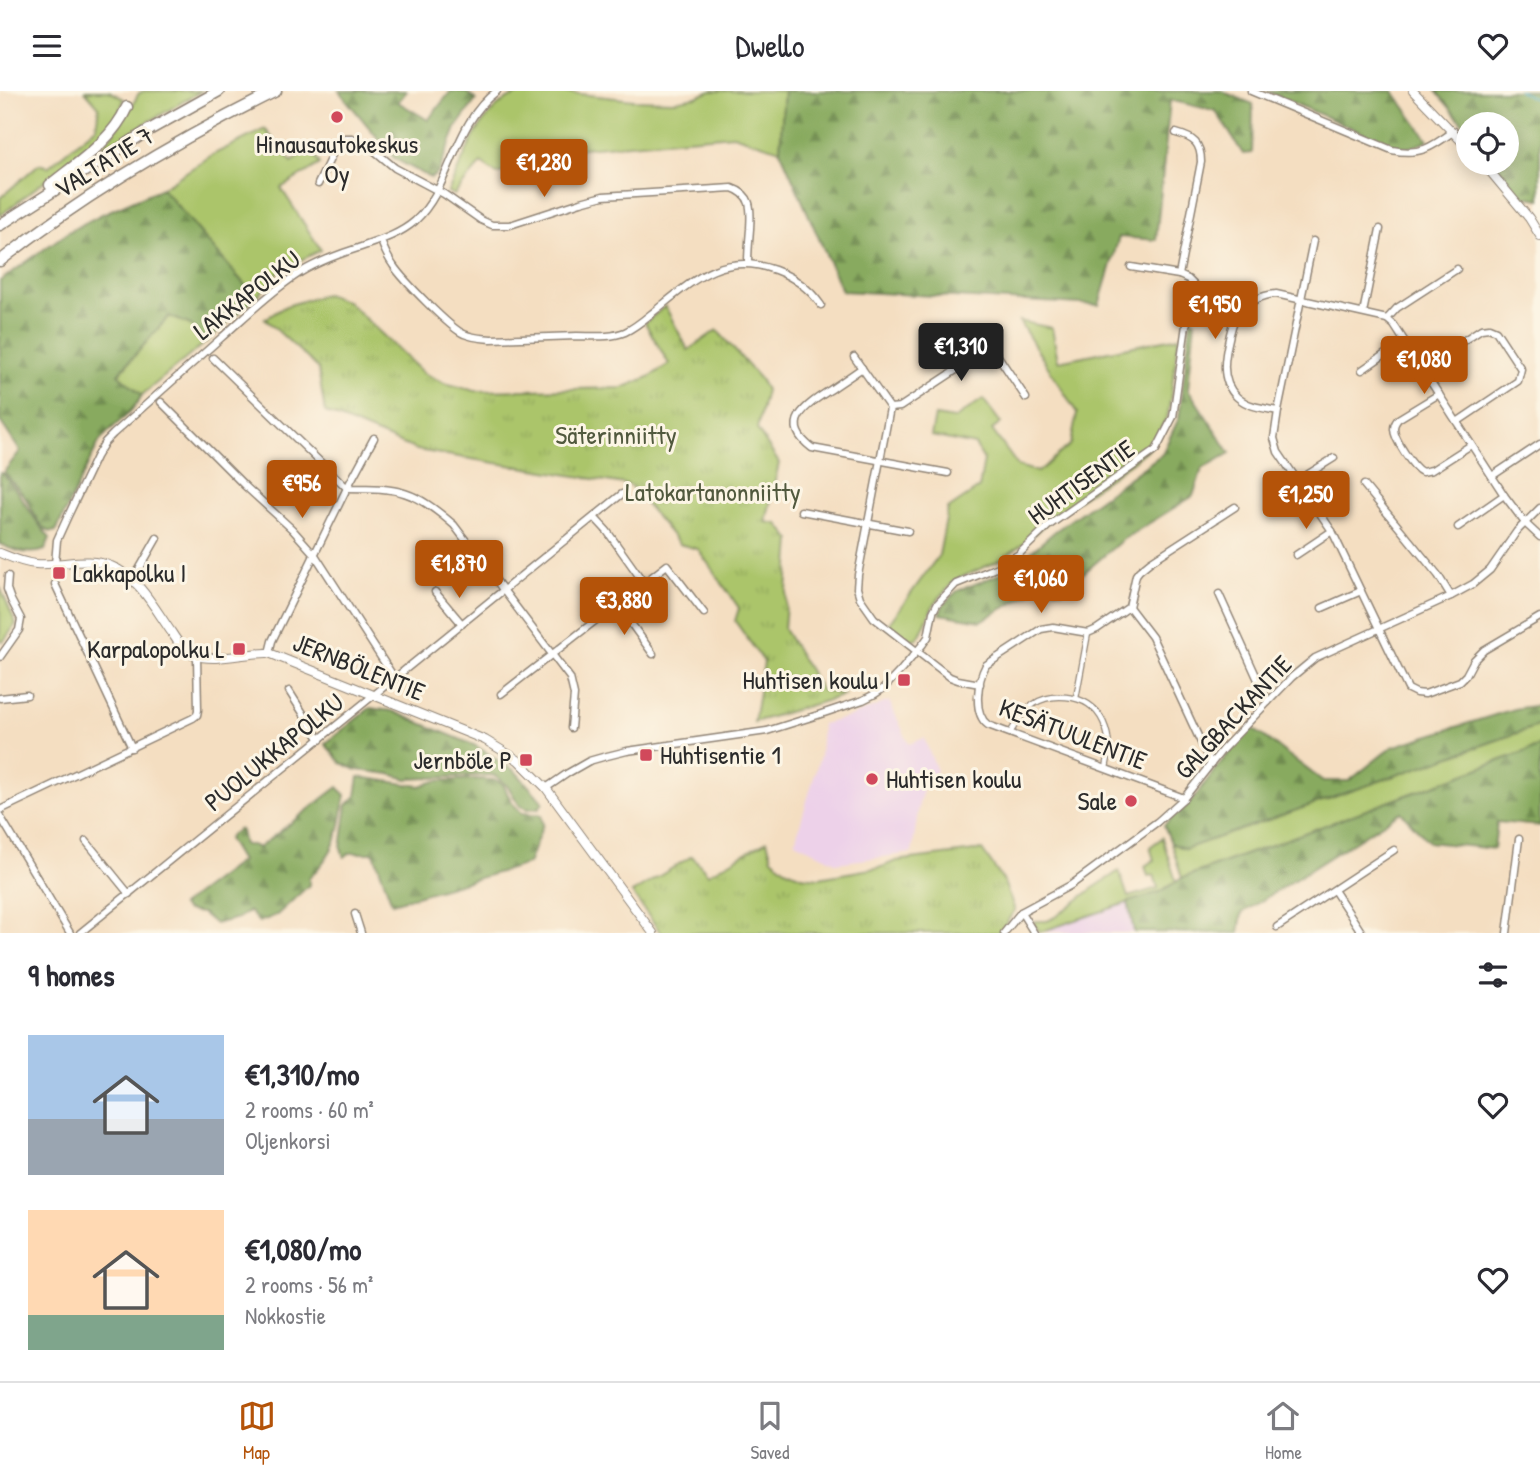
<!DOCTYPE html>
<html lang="en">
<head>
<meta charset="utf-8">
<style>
	body { margin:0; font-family:"Patrick Hand",sans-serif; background:#f7f7f7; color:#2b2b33; height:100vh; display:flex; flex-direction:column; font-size:26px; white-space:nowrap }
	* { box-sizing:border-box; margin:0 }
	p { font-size:23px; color:#7c7c81 }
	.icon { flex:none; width:38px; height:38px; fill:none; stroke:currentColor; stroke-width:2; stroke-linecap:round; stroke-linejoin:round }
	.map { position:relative; height:842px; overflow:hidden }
	.panel { display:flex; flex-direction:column; background:#fff; flex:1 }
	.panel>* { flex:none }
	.tools { position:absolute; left:1456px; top:21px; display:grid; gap:14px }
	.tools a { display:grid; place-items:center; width:63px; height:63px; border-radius:50%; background:#fff; box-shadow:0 4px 18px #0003; font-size:35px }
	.price { position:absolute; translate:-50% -60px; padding:0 16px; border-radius:7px; background:#b45309; color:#fff; font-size:23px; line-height:46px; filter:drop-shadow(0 2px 4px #0008) }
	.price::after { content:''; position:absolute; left:50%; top:42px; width:21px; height:16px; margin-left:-10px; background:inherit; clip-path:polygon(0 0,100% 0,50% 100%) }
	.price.selected { background:#222; color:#fff }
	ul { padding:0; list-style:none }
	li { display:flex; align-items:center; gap:21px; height:175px; padding:0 28px }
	li span { display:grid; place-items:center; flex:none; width:196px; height:140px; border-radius:0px; color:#555 }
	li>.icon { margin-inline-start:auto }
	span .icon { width:84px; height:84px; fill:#fffc; stroke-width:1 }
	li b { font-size:30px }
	h2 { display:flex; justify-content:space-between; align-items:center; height:84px; padding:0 28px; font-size:30px }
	header { display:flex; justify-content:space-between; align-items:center; height:91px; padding:0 28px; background:#fff; font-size:32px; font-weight:600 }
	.dock { display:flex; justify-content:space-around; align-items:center; height:98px; border-top:2px solid #e1e1e2; background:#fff; font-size:19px; color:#7c7c81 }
	.dock a { display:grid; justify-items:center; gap:4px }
	.dock .selected { color:#b45309 }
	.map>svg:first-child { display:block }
	.built { fill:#edd1e9 }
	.green { fill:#abc56b; stroke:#6b784b; stroke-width:2 }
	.forest { fill:url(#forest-firs); stroke:#5a6a45; stroke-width:2 }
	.park { fill:url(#park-tufts); stroke:#6b784b; stroke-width:2 }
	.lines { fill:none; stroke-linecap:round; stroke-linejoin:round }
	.stream { stroke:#44acc3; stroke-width:2 }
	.pedestrian-casing { stroke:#908476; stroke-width:7 }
	.minor-casing { stroke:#908476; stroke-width:9 }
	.tertiary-casing { stroke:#908476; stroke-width:10 }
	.motorway-casing { stroke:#908476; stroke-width:13 }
	.pedestrian { stroke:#fff; stroke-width:4.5 }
	.minor { stroke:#fff; stroke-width:6 }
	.tertiary { stroke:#fff; stroke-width:8 }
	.motorway { stroke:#fff; stroke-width:10 }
	.poi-dot { fill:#d1495b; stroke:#fcf5e5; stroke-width:2.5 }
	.labels { text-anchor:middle; stroke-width:6; stroke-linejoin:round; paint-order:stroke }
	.poi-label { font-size:26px; fill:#2b2b2b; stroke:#fcf5e5; text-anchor:end }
	.street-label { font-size:26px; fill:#2b2b2b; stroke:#fcf5e5 }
	.park-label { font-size:26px; fill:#51593e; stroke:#fcf5e5 }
</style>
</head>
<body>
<header><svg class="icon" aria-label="menu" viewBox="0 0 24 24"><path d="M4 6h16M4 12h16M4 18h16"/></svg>Dwello<svg class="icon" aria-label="heart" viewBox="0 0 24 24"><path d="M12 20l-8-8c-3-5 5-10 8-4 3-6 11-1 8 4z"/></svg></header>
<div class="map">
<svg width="1540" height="842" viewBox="0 0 1540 842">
	<defs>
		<pattern id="forest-firs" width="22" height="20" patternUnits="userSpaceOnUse" patternTransform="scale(1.75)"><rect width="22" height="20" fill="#88aa5f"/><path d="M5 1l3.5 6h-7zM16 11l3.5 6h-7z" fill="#6f8b4f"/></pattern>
		<pattern id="park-tufts" width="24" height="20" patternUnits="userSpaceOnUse" patternTransform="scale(1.75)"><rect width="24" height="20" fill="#abc56b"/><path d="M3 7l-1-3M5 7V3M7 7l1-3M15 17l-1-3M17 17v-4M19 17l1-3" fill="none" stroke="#93a95d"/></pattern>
	</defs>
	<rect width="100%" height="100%" fill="#fcf5e5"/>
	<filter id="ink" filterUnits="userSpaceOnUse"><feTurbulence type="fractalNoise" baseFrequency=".0143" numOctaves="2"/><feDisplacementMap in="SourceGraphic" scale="14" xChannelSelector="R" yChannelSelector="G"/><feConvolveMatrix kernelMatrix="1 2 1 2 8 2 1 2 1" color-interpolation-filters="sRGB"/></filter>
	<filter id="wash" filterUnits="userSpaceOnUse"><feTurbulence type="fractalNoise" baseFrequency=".00686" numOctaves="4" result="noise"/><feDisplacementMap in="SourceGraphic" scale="28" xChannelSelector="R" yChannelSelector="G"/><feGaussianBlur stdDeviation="1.57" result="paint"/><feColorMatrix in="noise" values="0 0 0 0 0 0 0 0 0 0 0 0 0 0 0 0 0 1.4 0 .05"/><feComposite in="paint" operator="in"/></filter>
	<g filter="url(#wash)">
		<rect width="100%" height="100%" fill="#f4dec1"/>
		<!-- built -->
		<g class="built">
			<path d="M889,610L909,653L924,647L937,680L924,695L919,713L912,762L837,772L795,751L820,665L822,633L850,626Z"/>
			<path d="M1128,811L1133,841L1136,842L1040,841Z"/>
		</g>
		<!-- green -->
		<g class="green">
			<path d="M85,0H109L124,8L119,22L100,46L0,125V107L39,73L48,76L96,36L99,16Z"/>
			<path d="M144,0H201L99,60L127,24L139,2Z"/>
			<path d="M552,0L634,9L674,10L696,6L711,0H784L780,59L733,44L583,57L497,83L481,72L454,104L448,101C466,64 480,12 525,1C533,0 543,0 552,0Z"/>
			<path d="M265,38L292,71L310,56L320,73L281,97L321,159L281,179L256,207L162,97L212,64Z"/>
			<path d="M169,225L191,234L206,251L142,304L118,284Z"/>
			<path d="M1019,230L1052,237L1058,270L1179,246L1168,324L1151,355L1132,371L1050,429L1023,453L1000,469L955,489L934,513L921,542L917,547L911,549L888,534L939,464L948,418L979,397L984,369L975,354L931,345L935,325L954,328L983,308L1001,332L992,339L1018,375L1038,381L1071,353L1077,322Z"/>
			<path d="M0,496L16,533L3,551L0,549Z"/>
			<path d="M1540,634V655L1182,787L1171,752L1185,758Z"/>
			<path d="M1162,747L1176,790L1160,801L1040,841L1034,833L1035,830H1047L1057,825L1092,798L1119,780L1128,806L1158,797L1154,784L1148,785L1145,775L1154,769L1150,756Z"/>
		</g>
		<!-- forest -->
		<g class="forest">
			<path d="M339,0H407L398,11L428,29L451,0H465L476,9L457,35L438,82L431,87L395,68Z"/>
			<path d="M784,0H1221L1253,13L1252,62L1243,63L1216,20L1170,9L1156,149L1119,146L1099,214L842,200L780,59Z"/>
			<path d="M1266,0H1393L1428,49C1411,59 1405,58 1387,52Z"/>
			<path d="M1436,0H1540V108L1522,105L1495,72H1507V33H1468V39Z"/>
			<path d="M162,97L256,207L206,251L191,234L169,225L118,283L142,304C133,323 112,334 99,351L56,440L51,441L46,439L39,432L25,406L4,381L20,360L0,330V190L68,141L100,124Z"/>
			<path d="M1191,229L1195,230L1188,298L1230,362L1202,378L1193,405L1122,449L1063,500L1041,496L981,530L940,523L943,514L957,500L1005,481L1024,467L1054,441L1162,363L1179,327Z"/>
			<path d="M0,382H2C22,402 31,427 50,447L45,459C30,465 14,460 0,453Z"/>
			<path d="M1540,614V634L1185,758L1171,752L1164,734L1191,711L1217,676L1251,636L1323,690H1349L1392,656L1514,618Z"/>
			<path d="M370,617L392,620L476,655L515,680L543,711L539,717L528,718L520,715C511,702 508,690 492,684L407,688L390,683L357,679L341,672L325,653Z"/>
			<path d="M1540,655V735L1497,731L1494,758L1429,751L1401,721L1242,822L1239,842L1134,841L1128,811L1160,801L1182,787Z"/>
			<path d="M359,686L420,695L436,690L474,688L495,689L503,693L512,712L522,722L541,724L543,733L528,773L392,812L374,762H350L344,766L341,757L347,714L356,705Z"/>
			<path d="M338,696L345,704C340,741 337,760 309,787V794L277,824L259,831L249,820L238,827L215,833L202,822L187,820L181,815L241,770L228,748L232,743L239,738L241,740L244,754H252L258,757Z"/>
		</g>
		<!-- park -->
		<g class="park">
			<path d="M326,203L348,211L423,282L444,292L476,300L622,297L649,286L669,273L645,232L665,215L688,259L717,239L760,288L766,299L757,338L779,372L766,431L778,433L791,449L784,538L821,599L845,604L754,631L764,571L735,530L739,517L698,458L679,453L630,394L417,359L325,321L318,277L265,228L286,215Z"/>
			<path d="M767,750L772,767L785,778L801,785L819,787L882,776L896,770L982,759L1003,789L1015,819L999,842H661L632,802L692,765L708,783Z"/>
		</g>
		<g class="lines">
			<!-- stream -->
			<path class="stream" d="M1519,0L1540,10"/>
		</g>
	</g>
	<g filter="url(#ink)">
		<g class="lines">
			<defs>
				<g id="pedestrian">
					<path d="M1076,607L1088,542"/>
					<path d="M1010,642C1017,631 1023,620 1034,613C1044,606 1055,605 1066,606C1104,609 1114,646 1106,677"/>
				</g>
				<g id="minor">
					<path d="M1251,0L1392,59C1420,65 1432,56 1454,40"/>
					<path d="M1176,42C1194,47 1201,52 1201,71L1179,184"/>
					<path d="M318,93L339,49L345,47H352L370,56L395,77L444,103L481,129L492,134H510L581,111L603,105L732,97C753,104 751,119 750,138C749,150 748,161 748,172"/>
					<path d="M381,150C384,158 388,167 393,174C402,188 451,238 464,243C473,247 482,247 491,248C520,247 549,246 577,245C593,245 611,247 625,241C636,236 646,227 656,219C693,189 724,160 775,179C794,186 809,197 821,214"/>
					<path d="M1313,150L1278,320L1274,347L1278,361L1332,440L1408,598L1416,602L1425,603L1460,590L1466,584L1474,569L1484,559L1540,526"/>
					<path d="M1363,222L1380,138"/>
					<path d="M1387,228L1397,217L1457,178"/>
					<path d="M854,266L890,317L858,484L857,497L860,507L874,527L950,586L958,589L980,593"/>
					<path d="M1439,266L1481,238L1489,237L1496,240L1521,278L1518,290L1457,331"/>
					<path d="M213,267L347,397C400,397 414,399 454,434L570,587L574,604L571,637"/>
					<path d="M862,277C851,285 840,292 830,299C807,314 778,332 812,357L948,382"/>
					<path d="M1362,279L1404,250"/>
					<path d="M1439,303L1398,328C1395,333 1394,332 1394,338C1394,348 1413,377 1422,381L1432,379L1471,354"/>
					<path d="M161,311L245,395L292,438L315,464L395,588"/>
					<path d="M890,317L900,316L985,260L991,259L996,262L1026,307"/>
					<path d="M1278,320C1263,317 1248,316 1237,306C1219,289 1225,264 1230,243C1232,236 1233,229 1238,223C1247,211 1262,204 1276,203L1387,228L1394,234L1504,404L1525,432L1540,446"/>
					<path d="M1492,385L1540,353"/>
					<path d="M1297,390L1334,367"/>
					<path d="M1364,394L1438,484L1451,505"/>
					<path d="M801,420L908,440"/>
					<path d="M594,426L607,440L644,492"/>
					<path d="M1458,436L1504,404"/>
					<path d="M1296,464L1332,440"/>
					<path d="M55,473L57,449L67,427L96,366L105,351L113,343C149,311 185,279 221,247C245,226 268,203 295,185C314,172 336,164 358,157C378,150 399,144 415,130C452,96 453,32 497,0"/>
					<path d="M133,489L157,447"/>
					<path d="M55,493L132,657"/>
					<path d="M435,501L462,533"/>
					<path d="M1219,503L1268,611"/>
					<path d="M617,513L653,563"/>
					<path d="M1129,516L1152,546L1211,673"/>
					<path d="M1322,517L1361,500"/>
					<path d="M269,562L272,550L347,397L374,347"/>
					<path d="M0,566L19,539L21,528L11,509L7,498L8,485"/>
					<path d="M289,600L320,649"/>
					<path d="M501,603L667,474L704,522"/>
					<path d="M0,607L27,604"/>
					<path d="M546,697L568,682L589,670L603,666L627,660L767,640L818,624L863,609L875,603L884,597L902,578L923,553L928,546L933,521L937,513L956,493L998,476L1019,463L1048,435L1156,359L1173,326L1186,234L1197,208V201L1194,194L1188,188L1179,184L1131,176"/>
					<path d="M1184,707L988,634C972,622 978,589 986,574L1041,538L1053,536L1088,542L1097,538L1129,516L1136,484L1139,480L1150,471L1235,416"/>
					<path d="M0,719L193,627L197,624L198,619L197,565"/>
					<path d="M0,725L70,842"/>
					<path d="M86,750L129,803"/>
					<path d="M1334,799L1362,842"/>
					<path d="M1021,821L1034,842"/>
					<path d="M355,823L361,842"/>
					<path d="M1277,836L1394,759"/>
					<path d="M80,842L622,403"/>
					<path d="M1004,842L1021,821L1071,794L1157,731L1184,707L1222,659L1268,611L1292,586L1315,567L1451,505L1473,493L1490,479L1517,440L1540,417"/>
					<path d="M1507,842L1519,748"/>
				</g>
				<g id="tertiary">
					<path d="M1413,0L1468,57"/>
					<path d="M1483,72L1529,127L1540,145"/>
					<path d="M0,462C12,467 23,472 36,473C61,475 88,465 111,475C139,486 155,518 172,542C177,550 184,561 194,564C216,572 246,561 269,562L485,649L518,669L546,697L653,842"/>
				</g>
				<g id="motorway">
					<path d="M50,94C77,72 112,50 127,16"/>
					<path d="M0,134L149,39L219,0"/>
					<path d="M0,170C85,103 179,48 276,0"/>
				</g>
			</defs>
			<!-- pedestrian casing -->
			<use href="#pedestrian" class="pedestrian-casing"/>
			<!-- minor casing -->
			<use href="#minor" class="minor-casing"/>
			<!-- tertiary casing -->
			<use href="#tertiary" class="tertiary-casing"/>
			<!-- motorway casing -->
			<use href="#motorway" class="motorway-casing"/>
			<!-- pedestrian -->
			<use href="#pedestrian" class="pedestrian"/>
			<!-- minor -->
			<use href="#minor" class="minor"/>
			<!-- tertiary -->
			<use href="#tertiary" class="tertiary"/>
			<!-- motorway -->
			<use href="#motorway" class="motorway"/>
		</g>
	</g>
	<!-- markers -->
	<g class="poi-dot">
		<circle cx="337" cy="26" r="7"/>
		<rect x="52" y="475" width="14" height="14" rx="3.5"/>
		<rect x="232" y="551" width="14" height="14" rx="3.5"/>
		<rect x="897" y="582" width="14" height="14" rx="3.5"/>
		<rect x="639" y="657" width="14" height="14" rx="3.5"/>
		<rect x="519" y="662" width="14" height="14" rx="3.5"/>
		<circle cx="872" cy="688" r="7"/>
		<circle cx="1131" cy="710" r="7"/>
	</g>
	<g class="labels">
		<!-- poi labels -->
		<g class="poi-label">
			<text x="337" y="62" text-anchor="middle">Hinausautokeskus<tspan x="337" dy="30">Oy</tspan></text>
			<text x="73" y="491" text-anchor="start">Lakkapolku I</text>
			<text x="225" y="567">Karpalopolku L</text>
			<text x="890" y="598">Huhtisen koulu I</text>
			<text x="660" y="673" text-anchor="start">Huhtisentie 1</text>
			<text x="512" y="678">Jernböle P</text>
			<text x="886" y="697" text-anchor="start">Huhtisen koulu</text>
			<text x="1117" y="719">Sale</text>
		</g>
		<!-- street labels -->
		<g class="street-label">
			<text transform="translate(104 71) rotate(-32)" y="9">VALTATIE 7</text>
			<text transform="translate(247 204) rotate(-38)" y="9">LAKKAPOLKU</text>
			<text transform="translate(1081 391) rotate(-36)" y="9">HUHTISENTIE</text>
			<text transform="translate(359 576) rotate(22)" y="9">JERNBÖLENTIE</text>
			<text transform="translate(1233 626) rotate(-47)" y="9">GALGBACKANTIE</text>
			<text transform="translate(1073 643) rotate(21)" y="9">KESÄTUULENTIE</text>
			<text transform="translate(274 661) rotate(-39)" y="9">PUOLUKKAPOLKU</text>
		</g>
		<!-- park labels -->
		<g class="park-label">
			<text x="616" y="353">Säterinniitty</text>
			<text x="713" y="410">Latokartanonniitty</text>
		</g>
	</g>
</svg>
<div class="tools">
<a><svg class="icon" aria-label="locate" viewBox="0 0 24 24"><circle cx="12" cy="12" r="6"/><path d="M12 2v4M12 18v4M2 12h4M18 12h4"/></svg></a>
</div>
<b class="price" style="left:544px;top:108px">€1,280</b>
<b class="price" style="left:1215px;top:250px">€1,950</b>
<b class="price selected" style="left:961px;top:292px">€1,310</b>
<b class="price" style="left:1424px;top:305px">€1,080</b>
<b class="price" style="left:302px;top:429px">€956</b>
<b class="price" style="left:1306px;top:440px">€1,250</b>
<b class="price" style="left:459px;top:509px">€1,870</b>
<b class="price" style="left:1041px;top:524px">€1,060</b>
<b class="price" style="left:624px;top:546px">€3,880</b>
</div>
<section class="panel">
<h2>9 homes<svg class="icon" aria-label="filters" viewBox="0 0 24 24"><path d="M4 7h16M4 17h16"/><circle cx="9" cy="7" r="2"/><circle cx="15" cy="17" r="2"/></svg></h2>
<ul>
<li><span style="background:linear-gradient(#a9c7e8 60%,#9aa5b1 0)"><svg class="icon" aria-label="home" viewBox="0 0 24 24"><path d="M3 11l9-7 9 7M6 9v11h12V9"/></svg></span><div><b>€1,310/mo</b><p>2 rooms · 60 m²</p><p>Oljenkorsi</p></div><svg class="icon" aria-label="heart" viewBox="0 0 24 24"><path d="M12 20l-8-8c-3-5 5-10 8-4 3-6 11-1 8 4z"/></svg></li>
<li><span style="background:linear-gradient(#ffd9b3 75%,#7fa58c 0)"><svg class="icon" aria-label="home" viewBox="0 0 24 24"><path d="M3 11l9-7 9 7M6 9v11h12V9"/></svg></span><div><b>€1,080/mo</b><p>2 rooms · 56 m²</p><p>Nokkostie</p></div><svg class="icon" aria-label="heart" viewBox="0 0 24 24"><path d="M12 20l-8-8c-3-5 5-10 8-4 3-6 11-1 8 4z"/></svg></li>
</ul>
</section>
<nav class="dock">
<a class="selected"><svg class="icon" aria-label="map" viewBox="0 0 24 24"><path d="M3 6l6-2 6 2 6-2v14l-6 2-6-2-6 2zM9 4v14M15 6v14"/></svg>Map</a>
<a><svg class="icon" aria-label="saved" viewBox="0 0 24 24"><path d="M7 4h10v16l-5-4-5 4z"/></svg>Saved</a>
<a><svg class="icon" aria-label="home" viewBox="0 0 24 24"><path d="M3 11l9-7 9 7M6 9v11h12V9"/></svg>Home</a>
</nav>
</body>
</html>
